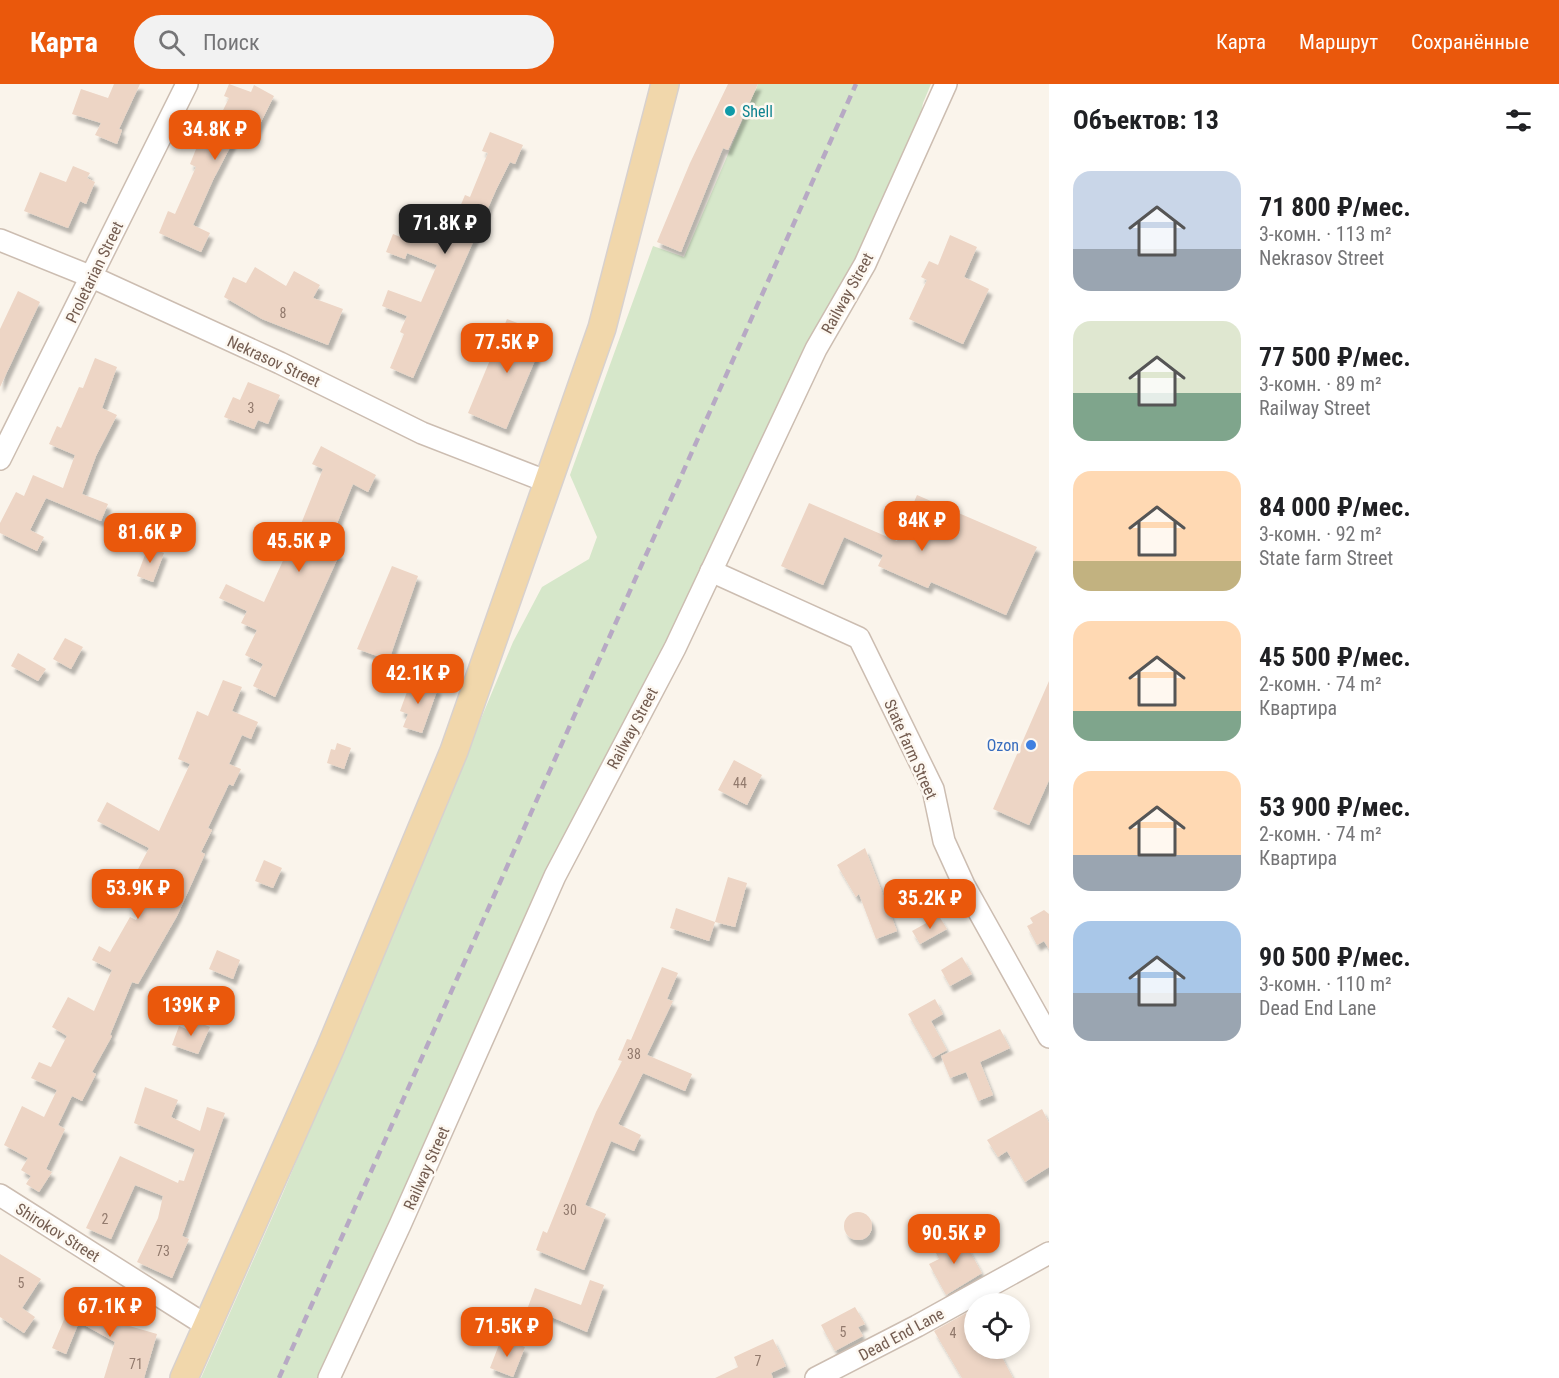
<!DOCTYPE html>
<html lang="ru">
<head>
<meta charset="utf-8">
<style>
	body { margin:0; font-family:"Roboto Condensed",sans-serif; background:#f2f2f2; color:#202124; height:100vh; display:flex; flex-direction:column; font-size:22px; white-space:nowrap }
	* { box-sizing:border-box; margin:0 }
	p { font-size:20px; color:#757577 }
	.icon { flex:none; width:33px; height:33px; fill:none; stroke:currentColor; stroke-width:2; stroke-linecap:round; stroke-linejoin:round }
	.map { position:relative; flex:1; overflow:hidden }
	.details { display:flex; flex-direction:column; background:#fff; width:510px }
	.details>* { flex:none }
	.fabs { position:absolute; left:964px; top:1209px; display:grid; gap:12px }
	.fabs a { display:grid; place-items:center; width:66px; height:66px; border-radius:50%; background:#fff; box-shadow:0 3px 9px #0003; font-size:30px }
	.price { position:absolute; translate:-50% -51px; padding:0 14px; border-radius:12px; background:#ea580c; color:#fff; font-size:20px; line-height:39px; filter:drop-shadow(0 2px 3px #0008) }
	.price::after { content:''; position:absolute; left:50%; top:36px; width:18px; height:14px; margin-left:-9px; background:inherit; clip-path:polygon(0 0,100% 0,50% 100%) }
	.price.current { background:#222; color:#fff }
	ul { padding:0; list-style:none }
	li { display:flex; align-items:center; gap:18px; height:150px; padding:0 24px }
	li span { display:grid; place-items:center; flex:none; width:168px; height:120px; border-radius:18px; color:#555 }
	li>.icon { margin-inline-start:auto }
	span .icon { width:72px; height:72px; fill:#fffc; stroke-width:1 }
	li b { font-size:26px }
	h2 { display:flex; justify-content:space-between; align-items:center; height:72px; padding:0 24px; font-size:26px }
	header { display:flex; align-items:center; gap:36px; box-sizing:border-box; height:84px; padding:0 30px; background:#ea580c; color:#fff }
	header strong { font-size:28px }
	nav { display:flex; gap:33px; margin-inline-start:auto; font-size:21px }
	.search { width:420px; height:54px; background:#f2f2f2; display:flex; align-items:center; gap:15px; box-sizing:border-box; padding:0 21px; border-radius:33px; color:#757577; font-size:22px }
	main { display:flex; flex:1; min-height:0 }
	.map>svg:first-child { display:block }
	.green { fill:#d6e7ca }
	.building { fill:#edd5c5; filter:url(#shadow) }
	.lines { fill:none; stroke-linecap:round; stroke-linejoin:round }
	.minor-casing { stroke:#ccbdb1; stroke-width:24 }
	.major-casing { stroke:#d8d1ce; stroke-width:30 }
	.minor { stroke:#fff; stroke-width:21 }
	.major { stroke:#f1d7ab; stroke-width:27 }
	.rail { stroke:#b7a9c4; stroke-width:4.5; stroke-dasharray:9 6; stroke-linecap:butt }
	.culture-dot { fill:#0f9aa8; stroke:#fdf8f1; stroke-width:2 }
	.shop-dot { fill:#3f7fe0; stroke:#fdf8f1; stroke-width:2 }
	.labels { text-anchor:middle; stroke-width:5; stroke-linejoin:round; paint-order:stroke }
	.number-label { font-size:14px; fill:#927a6d }
	.culture-label { font-size:16px; fill:#0d838f; stroke:#fdf8f1; text-anchor:start }
	.street-label { font-size:16px; fill:#735c50; stroke:#fdf8f1 }
	.shop-label { font-size:16px; fill:#366cbe; stroke:#fdf8f1; text-anchor:end }
</style>
</head>
<body>
<header>
<strong>Карта</strong>
<div class="search"><svg class="icon" aria-label="search" viewBox="0 0 24 24"><circle cx="10" cy="10" r="6"/><path d="M15 15l6 6"/></svg>Поиск</div>
<nav><a>Карта</a><a>Маршрут</a><a>Сохранённые</a></nav>
</header>
<main>
<div class="map">
<svg width="1049" height="1294" viewBox="0 0 1049 1294">
	<defs>
		<filter id="shadow"><feDropShadow dx="3.5" dy="6" stdDeviation="1.5" flood-color="#0004"/></filter>
	</defs>
	<rect width="100%" height="100%" fill="#faf4eb"/>
	<!-- green -->
	<path class="green" d="M758,0H931L923,19L912,78L614,677L329,1294H201L283,1109L513,558L542,503L589,475L597,453L570,391L653,162L684,173Z"/>
	<!-- building -->
	<g class="building">
		<path d="M114,0H140L119,45L122,46L117,60L95,51L101,39L72,30L81,5L108,14Z"/>
		<path d="M229,0L251,8L254,1L274,12L252,56L238,48L213,96L193,141L210,149L201,168L159,149L168,127L175,130L196,83L190,80L198,60L205,63L229,14L224,12Z"/>
		<path d="M728,0H758L728,66L723,64L681,168L657,158L690,79Z"/>
		<path d="M490,48L523,61L515,80L510,78L496,106L413,294L390,284L404,250L400,248L407,232L382,222L388,206L421,218L437,181L407,169L405,175L386,168L393,150L408,156L415,140L430,147L440,124L456,132L465,111L470,113L488,69L482,67Z"/>
		<path d="M73,82L90,89L87,94L95,98L86,120L80,117L68,144L24,127L40,88L66,98Z"/>
		<path d="M950,151L977,163L964,193L989,205L963,260L909,235L927,196L921,193L929,177L938,181Z"/>
		<path d="M255,183L286,202L294,187L320,201L313,214L343,225L328,261L262,235L224,213L233,193L246,199Z"/>
		<path d="M18,207L40,218L0,303V245Z"/>
		<path d="M507,235L546,250L506,345L468,329Z"/>
		<path d="M95,274L117,283L102,324L117,331L96,372L82,410L108,420L101,437L46,414L30,446L44,453L37,467L0,449V439L16,408L24,412L33,391L63,404L75,371L49,360L57,342L61,344L79,303L83,304Z"/>
		<path d="M248,298L280,311L268,340L258,336L254,345L224,333L233,313L240,316Z"/>
		<path d="M321,362L376,391L368,408L353,400L327,464L340,469L275,613L253,602L263,580L245,571L257,546L241,539L247,527L219,514L226,500L264,518L287,468L282,465L291,447L297,450L323,385L312,380Z"/>
		<path d="M917,411L1037,463L1006,531L931,498L928,504L878,482L883,471L844,453L823,501L781,482L809,419L897,457Z"/>
		<path d="M148,463L164,469L153,498L137,492Z"/>
		<path d="M392,482L418,492L389,576L357,565Z"/>
		<path d="M65,554L83,563L71,585L53,575Z"/>
		<path d="M18,569L46,585L38,597L11,582Z"/>
		<path d="M412,594L438,604L422,649L403,643L408,630L400,627Z"/>
		<path d="M223,596L242,603L232,627L258,638L251,655L242,651L229,680L241,685L233,702L229,700L208,744L212,746L201,768L205,770L177,832L138,900L132,898L110,951L112,952L92,988L96,990L82,1017L72,1012L58,1041L65,1045L46,1085L52,1088L39,1108L26,1100L31,1092L21,1086L28,1074L4,1061L22,1022L44,1033L57,1006L31,994L39,978L51,983L67,952L52,943L68,913L94,927L112,886L92,876L99,862L110,868L130,833L136,836L155,801L135,791L149,764L97,737L107,718L159,747L190,680L178,675L197,627L208,632Z"/>
		<path d="M1049,597V696L1029,741L993,725Z"/>
		<path d="M337,659L351,664L344,685L327,679L331,665L335,666Z"/>
		<path d="M734,676L762,691L747,721L718,706Z"/>
		<path d="M865,764L897,847L876,855L859,810L856,813L837,781Z"/>
		<path d="M264,776L282,784L273,804L255,797Z"/>
		<path d="M728,793L747,799L735,843L715,838Z"/>
		<path d="M676,824L715,838L709,857L670,844Z"/>
		<path d="M1044,826L1049,830V865L1044,857L1037,861L1027,842L1033,839L1030,834Z"/>
		<path d="M939,832L947,845L920,860L912,847Z"/>
		<path d="M217,866L240,876L233,895L209,885Z"/>
		<path d="M962,873L972,890L950,902L941,886Z"/>
		<path d="M662,883L678,889L667,915L673,917L647,971L692,990L685,1007L643,989L618,1040L641,1051L634,1067L611,1057L585,1121L606,1130L584,1186L536,1166L543,1147L547,1149L596,1028L622,977L618,976L627,955L631,956Z"/>
		<path d="M935,915L943,930L931,937L947,966L933,974L908,930Z"/>
		<path d="M192,936L210,943L198,970L172,961L179,942L189,946Z"/>
		<path d="M1000,945L1010,964L980,978L993,1011L978,1017L966,988L950,994L941,972Z"/>
		<path d="M145,1003L178,1016L171,1033L200,1047L207,1023L225,1029L182,1152L189,1155L172,1194L137,1178L158,1134L163,1112L135,1101L111,1155L86,1144L120,1072L178,1099L179,1096L184,1097L195,1065L134,1039Z"/>
		<path d="M1042,1025L1049,1039V1083L1025,1098L1007,1067L998,1073L987,1056Z"/>
		<circle cx="858" cy="1142" r="14"/>
		<path d="M960,1150L982,1189L946,1211L929,1180L939,1175L934,1165Z"/>
		<path d="M0,1170L41,1195L22,1224L35,1233L24,1249L0,1233Z"/>
		<path d="M590,1196L604,1201L587,1248L528,1223L535,1204L581,1221Z"/>
		<path d="M74,1212L104,1228L109,1218L125,1227L119,1239L157,1250L144,1294H104L115,1258L79,1238L66,1270L52,1264Z"/>
		<path d="M855,1223L865,1240L858,1243L863,1252L835,1267L821,1241Z"/>
		<path d="M975,1224V1264H997L1013,1294H962L934,1247Z"/>
		<path d="M773,1255L786,1282L771,1289L773,1294H715L738,1283L734,1273Z"/>
		<path d="M500,1258L510,1262L511,1258L525,1263L513,1293L490,1284Z"/>
	</g>
	<g class="lines">
		<defs>
			<g id="minor">
				<path d="M0,156L92,193L280,279L422,349L548,398"/>
				<path d="M0,375L187,0"/>
				<path d="M711,487L859,554L933,705L944,757L964,801L1049,953"/>
				<path d="M0,1111L207,1242"/>
				<path d="M329,1294L400,1141L555,792L675,564L816,265L865,180L946,0"/>
				<path d="M816,1294L917,1242L1049,1169"/>
			</g>
			<path id="major" d="M184,1294L330,965L454,667L602,244L665,0"/>
		</defs>
		<!-- minor casing -->
		<use href="#minor" class="minor-casing"/>
		<!-- major casing -->
		<use href="#major" class="major-casing"/>
		<!-- minor -->
		<use href="#minor" class="minor"/>
		<!-- major -->
		<use href="#major" class="major"/>
		<!-- rail -->
		<path class="rail" d="M279,1294L856,0"/>
	</g>
	<!-- markers -->
	<circle class="culture-dot" cx="730" cy="27" r="6"/>
	<circle class="shop-dot" cx="1031" cy="661" r="6"/>
	<g class="labels">
		<!-- number labels -->
		<g class="number-label">
			<text x="283" y="234">8</text>
			<text x="251" y="329">3</text>
			<text x="740" y="704">44</text>
			<text x="634" y="975">38</text>
			<text x="570" y="1131">30</text>
			<text x="105" y="1140">2</text>
			<text x="163" y="1172">73</text>
			<text x="21" y="1204">5</text>
			<text x="843" y="1253">5</text>
			<text x="953" y="1254">4</text>
			<text x="758" y="1282">7</text>
			<text x="136" y="1285">71</text>
		</g>
		<!-- culture labels -->
		<g class="culture-label">
			<text x="742" y="33">Shell</text>
		</g>
		<!-- street labels -->
		<g class="street-label">
			<text transform="translate(94 188) rotate(-64)" y="6">Proletarian Street</text>
			<text transform="translate(847 209) rotate(-61)" y="6">Railway Street</text>
			<text transform="translate(274 277) rotate(25)" y="6">Nekrasov Street</text>
			<text transform="translate(632 644) rotate(-62)" y="6">Railway Street</text>
			<text transform="translate(911 665) rotate(66)" y="6">State farm Street</text>
			<text transform="translate(426 1084) rotate(-66)" y="6">Railway Street</text>
			<text transform="translate(58 1148) rotate(32)" y="6">Shirokov Street</text>
			<text transform="translate(901 1250) rotate(-28)" y="6">Dead End Lane</text>
		</g>
		<!-- shop labels -->
		<g class="shop-label">
			<text x="1019" y="667">Ozon</text>
		</g>
	</g>
</svg>
<div class="fabs">
<a><svg class="icon" aria-label="locate" viewBox="0 0 24 24"><circle cx="12" cy="12" r="6"/><path d="M12 2v4M12 18v4M2 12h4M18 12h4"/></svg></a>
</div>
<b class="price" style="left:215px;top:77px">34.8K ₽</b>
<b class="price current" style="left:445px;top:171px">71.8K ₽</b>
<b class="price" style="left:507px;top:290px">77.5K ₽</b>
<b class="price" style="left:922px;top:468px">84K ₽</b>
<b class="price" style="left:150px;top:480px">81.6K ₽</b>
<b class="price" style="left:299px;top:489px">45.5K ₽</b>
<b class="price" style="left:418px;top:621px">42.1K ₽</b>
<b class="price" style="left:138px;top:836px">53.9K ₽</b>
<b class="price" style="left:930px;top:846px">35.2K ₽</b>
<b class="price" style="left:191px;top:953px">139K ₽</b>
<b class="price" style="left:954px;top:1181px">90.5K ₽</b>
<b class="price" style="left:110px;top:1254px">67.1K ₽</b>
<b class="price" style="left:507px;top:1274px">71.5K ₽</b>
</div>
<section class="details">
<h2>Объектов: 13<svg class="icon" aria-label="filters" viewBox="0 0 24 24"><path d="M4 7h16M4 17h16"/><circle cx="9" cy="7" r="2"/><circle cx="15" cy="17" r="2"/></svg></h2>
<ul>
<li><span style="background:linear-gradient(#c9d6e8 65%,#9aa5b1 0)"><svg class="icon" aria-label="home" viewBox="0 0 24 24"><path d="M3 11l9-7 9 7M6 9v11h12V9"/></svg></span><div><b>71 800 ₽/мес.</b><p>3-комн. · 113 m²</p><p>Nekrasov Street</p></div></li>
<li><span style="background:linear-gradient(#dfe7d0 60%,#7fa58c 0)"><svg class="icon" aria-label="home" viewBox="0 0 24 24"><path d="M3 11l9-7 9 7M6 9v11h12V9"/></svg></span><div><b>77 500 ₽/мес.</b><p>3-комн. · 89 m²</p><p>Railway Street</p></div></li>
<li><span style="background:linear-gradient(#ffd9b3 75%,#c2b280 0)"><svg class="icon" aria-label="home" viewBox="0 0 24 24"><path d="M3 11l9-7 9 7M6 9v11h12V9"/></svg></span><div><b>84 000 ₽/мес.</b><p>3-комн. · 92 m²</p><p>State farm Street</p></div></li>
<li><span style="background:linear-gradient(#ffd9b3 75%,#7fa58c 0)"><svg class="icon" aria-label="home" viewBox="0 0 24 24"><path d="M3 11l9-7 9 7M6 9v11h12V9"/></svg></span><div><b>45 500 ₽/мес.</b><p>2-комн. · 74 m²</p><p>Квартира</p></div></li>
<li><span style="background:linear-gradient(#ffd9b3 70%,#9aa5b1 0)"><svg class="icon" aria-label="home" viewBox="0 0 24 24"><path d="M3 11l9-7 9 7M6 9v11h12V9"/></svg></span><div><b>53 900 ₽/мес.</b><p>2-комн. · 74 m²</p><p>Квартира</p></div></li>
<li><span style="background:linear-gradient(#a9c7e8 60%,#9aa5b1 0)"><svg class="icon" aria-label="home" viewBox="0 0 24 24"><path d="M3 11l9-7 9 7M6 9v11h12V9"/></svg></span><div><b>90 500 ₽/мес.</b><p>3-комн. · 110 m²</p><p>Dead End Lane</p></div></li>
</ul>
</section>
</main>
</body>
</html>
